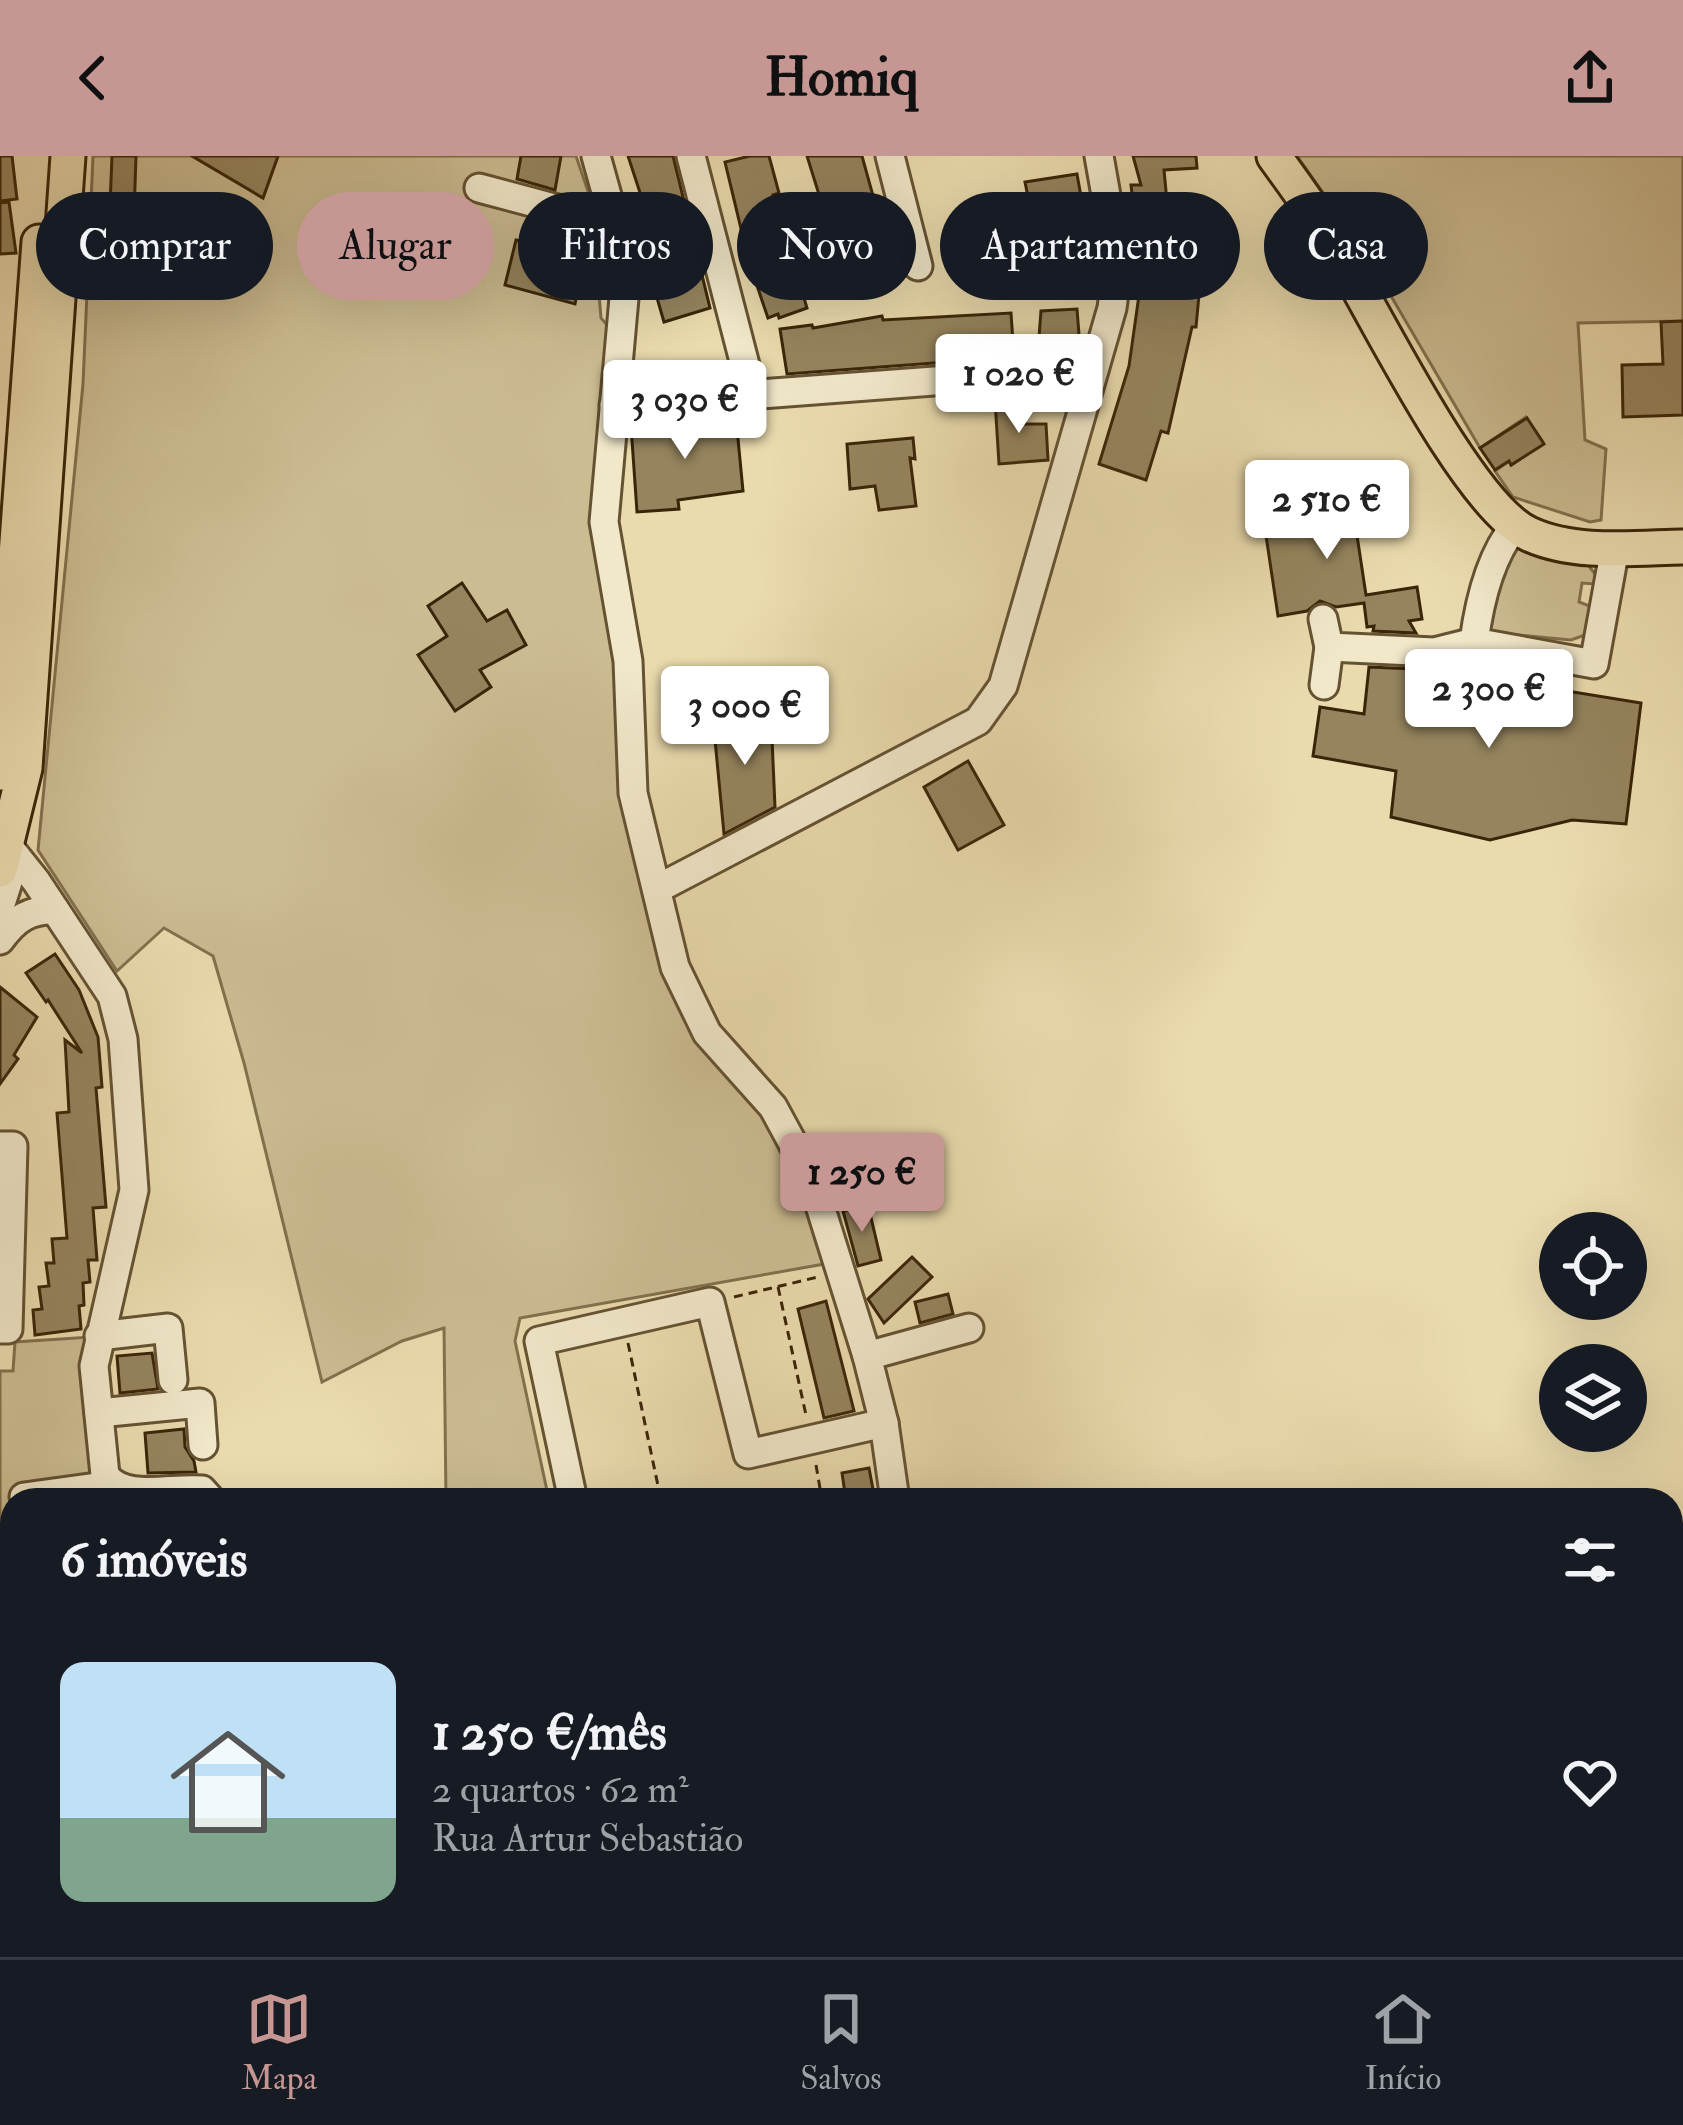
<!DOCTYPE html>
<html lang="pt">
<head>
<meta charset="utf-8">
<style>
	body { margin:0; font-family:"IM FELL Double Pica",serif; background:#242831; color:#f1f3f6; height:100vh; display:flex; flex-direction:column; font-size:45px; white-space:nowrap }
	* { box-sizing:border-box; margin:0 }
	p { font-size:39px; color:#9ea1a6 }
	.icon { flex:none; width:66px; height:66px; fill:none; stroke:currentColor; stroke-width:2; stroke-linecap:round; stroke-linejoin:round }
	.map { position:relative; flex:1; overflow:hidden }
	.sheet { position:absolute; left:0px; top:1332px; width:1683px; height:471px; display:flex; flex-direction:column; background:#171b24; border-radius:36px 36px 0 0; box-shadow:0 12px 48px #0002 }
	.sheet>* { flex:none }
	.banner { position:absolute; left:36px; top:36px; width:1611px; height:108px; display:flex; gap:24px }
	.controls { position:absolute; left:1539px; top:1056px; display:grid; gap:24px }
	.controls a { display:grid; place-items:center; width:108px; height:108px; border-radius:50%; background:#171b24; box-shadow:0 12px 48px #0002; font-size:60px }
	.price { position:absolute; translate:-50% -102px; padding:0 27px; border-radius:12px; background:#fff; color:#222; font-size:39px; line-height:78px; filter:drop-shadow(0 3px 6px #0008) }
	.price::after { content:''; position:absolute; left:50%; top:72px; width:36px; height:27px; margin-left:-18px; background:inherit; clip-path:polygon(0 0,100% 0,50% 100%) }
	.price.current { background:#c59692; color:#111 }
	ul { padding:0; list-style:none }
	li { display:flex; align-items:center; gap:36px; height:300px; padding:0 60px }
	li+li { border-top:3px solid #363941 }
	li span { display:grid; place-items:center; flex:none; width:336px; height:240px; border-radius:24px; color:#555 }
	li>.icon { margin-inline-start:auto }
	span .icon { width:144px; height:144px; fill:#fffc; stroke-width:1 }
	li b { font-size:51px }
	h2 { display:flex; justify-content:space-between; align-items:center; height:144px; padding:0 60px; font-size:51px }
	.chip { padding:0 42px; border-radius:54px; background:#171b24; box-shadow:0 12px 48px #0002; font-size:42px; line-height:108px }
	.chip.current { background:#c59692; color:#111 }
	header { display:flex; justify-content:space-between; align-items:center; height:156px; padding:0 60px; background:#c59692; color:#111; font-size:54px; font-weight:800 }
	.tabs { display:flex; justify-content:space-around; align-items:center; height:168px; border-top:3px solid #363941; background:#171b24; font-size:33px; color:#9ea1a6 }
	.tabs a { display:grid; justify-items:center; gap:6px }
	.tabs .current { color:#c59692 }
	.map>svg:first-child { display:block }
	.green { fill:#ccbc92; stroke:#82704d; stroke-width:3 }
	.building { fill:#95845e; stroke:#392508; stroke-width:3 }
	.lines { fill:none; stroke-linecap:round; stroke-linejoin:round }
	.minor-casing { stroke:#655232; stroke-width:33 }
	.major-casing { stroke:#392508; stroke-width:39 }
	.path { stroke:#392508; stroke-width:3; stroke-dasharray:9 6; stroke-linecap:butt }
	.minor { stroke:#f1e8ca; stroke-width:27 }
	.major { stroke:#eadbae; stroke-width:33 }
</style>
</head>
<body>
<header><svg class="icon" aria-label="back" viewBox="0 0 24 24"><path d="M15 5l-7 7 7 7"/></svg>Homiq<svg class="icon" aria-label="share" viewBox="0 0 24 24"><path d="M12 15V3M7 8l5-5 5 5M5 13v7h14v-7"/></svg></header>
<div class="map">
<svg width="1683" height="1801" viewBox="0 0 1683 1801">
	<rect width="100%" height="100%" fill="#eadbae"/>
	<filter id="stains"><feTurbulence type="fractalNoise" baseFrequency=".00167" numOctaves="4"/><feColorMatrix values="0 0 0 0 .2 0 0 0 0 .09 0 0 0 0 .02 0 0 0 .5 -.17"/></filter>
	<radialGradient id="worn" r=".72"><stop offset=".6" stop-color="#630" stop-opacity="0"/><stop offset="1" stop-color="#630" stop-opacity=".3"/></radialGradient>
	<!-- green -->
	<g class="green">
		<path d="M93,0H192L263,42L278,0H576L591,44L601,162L614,177L598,369L654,757L805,1024L830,1107L520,1162L515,1185L549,1344H446L444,1172L402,1185L322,1226L244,907L213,800L164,772L117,815L38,694L83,228Z"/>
		<path d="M1297,0H1683V165L1578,167L1585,284L1606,293L1601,364L1590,366L1513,341L1495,315L1509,305L1512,309L1543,286L1526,261L1480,292L1367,99Z"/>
		<path d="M1503,385L1582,401L1595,418L1594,428L1582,427L1579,446L1592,451L1585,479L1571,484L1485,476Z"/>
		<path d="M91,1181L100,1320L204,1344H12V1400L0,1399V1215H13L15,1186Z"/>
		<path d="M0,1519L12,1523V1791H375L373,1801H0Z"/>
	</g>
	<!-- building -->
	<g class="building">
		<path d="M0,0H12L17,43L0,45Z"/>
		<path d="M112,0H136L133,89L95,88L96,49H110Z"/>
		<path d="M192,0H278L263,42Z"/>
		<path d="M521,0H561L555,34L517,23Z"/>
		<path d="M628,0H673L710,152L664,166L651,121L660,119L647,58Z"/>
		<path d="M750,0H769L779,37L773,39L807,152L779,162L778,158L768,162L749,106L725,6Z"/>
		<path d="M807,0H862L896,123L850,138Z"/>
		<path d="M1133,0H1196L1197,12L1164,14L1170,78L1198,75L1199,139L1196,171H1192L1168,277L1161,275L1146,324L1099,308L1129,210L1140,132L1144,133L1140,72H1136L1131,29H1141Z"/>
		<path d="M1077,18L1083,52L1032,61L1025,26Z"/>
		<path d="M9,46L16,97L0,98V47Z"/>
		<path d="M516,84L585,98L575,148L505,129Z"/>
		<path d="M1077,153L1080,191L1038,194L1041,155Z"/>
		<path d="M1011,157L1014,201L787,218L780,173L812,169L813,172L882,160L883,164Z"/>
		<path d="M1683,165V259L1623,261L1622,209L1663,208L1661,166Z"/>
		<path d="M1017,243L1018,268H1046L1048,304L999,308L995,244Z"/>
		<path d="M736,262L743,335L678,344L679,353L637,356L631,270Z"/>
		<path d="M1527,262L1544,288L1511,309L1509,305L1495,314L1480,292Z"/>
		<path d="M913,282L915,303L910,302L916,350L879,354L875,330L850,333L847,288Z"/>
		<path d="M1350,333L1366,439L1417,431L1422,463L1409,465L1416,477L1373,475L1374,470L1367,471L1364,447L1336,451L1320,445L1307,455L1278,460L1261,346Z"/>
		<path d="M462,427L487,465L507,454L526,489L480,514L491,531L455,555L418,499L447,480L428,450Z"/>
		<path d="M1369,511L1437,514L1641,547L1626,668L1572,664L1490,684L1391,661L1396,615L1313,600L1320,551L1364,558Z"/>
		<path d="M771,560L775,651L724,678L713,563Z"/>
		<path d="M968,605L1004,669L958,694L924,631Z"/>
		<path d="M55,798L79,834L98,881L102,931L96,932L106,1051L93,1052L97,1104H88L90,1126L83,1127L84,1149L79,1150L81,1173L35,1179L33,1154L42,1153L39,1131L49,1130L46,1107H54L52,1083L67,1082L57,957L69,956L65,884L82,897L48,844L46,846L26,817Z"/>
		<path d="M0,831L37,861L14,899L18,903L0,928Z"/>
		<path d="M868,1049L881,1104L858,1110L843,1055Z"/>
		<path d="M912,1101L932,1121L884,1167L868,1143Z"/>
		<path d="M948,1138L953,1158L920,1167L915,1146Z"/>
		<path d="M826,1145L854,1255L824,1262L798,1153Z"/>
		<path d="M152,1197L158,1233L120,1237L117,1200Z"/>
		<path d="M184,1273L185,1291L194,1305L196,1316L148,1317L145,1277Z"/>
		<path d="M869,1312L875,1344H846L842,1317Z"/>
	</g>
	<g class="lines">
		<defs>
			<g id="minor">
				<path d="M596,0L613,61L624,142L604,366L628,505L633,637L675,811L707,877L773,951L811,1021L867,1200L884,1267L895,1344"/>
				<path d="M691,0L753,240"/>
				<path d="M890,0L918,110"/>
				<path d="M479,32L614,68"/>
				<path d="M614,249L1094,213"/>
				<path d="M1515,370C1490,400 1479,448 1474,486L1594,508L1615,392"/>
				<path d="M1323,463L1329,491L1434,496L1474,486"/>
				<path d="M1324,529L1329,491"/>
				<path d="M8,690L36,725L112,840L123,883L134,1034L94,1210L105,1319C123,1346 172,1331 202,1334L211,1344"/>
				<path d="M657,733L978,565L1003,530L1112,152L1118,107L1099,0"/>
				<path d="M0,751L8,726V695"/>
				<path d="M0,784C15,763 30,753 55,754"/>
				<path d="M0,990H13L8,1173H0"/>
				<path d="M99,1180L168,1172L173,1224"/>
				<path d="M867,1200L969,1172"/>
				<path d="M99,1257L200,1247L203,1289"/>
				<path d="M24,1341L111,1329"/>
				<path d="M573,1344L539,1185L710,1146L748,1298L884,1267"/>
				<path d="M0,1506L12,1510"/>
				<path d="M1671,1621L1683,1620"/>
				<path d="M1080,1801L1098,1791"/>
			</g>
			<g id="major">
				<path d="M1274,0C1292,25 1310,49 1326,75C1368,143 1466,349 1529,378C1574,399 1634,392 1683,391"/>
				<path d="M0,617L39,86"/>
				<path d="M0,714L25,612L68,0"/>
			</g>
		</defs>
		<!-- minor casing -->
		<use href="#minor" class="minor-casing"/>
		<!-- major casing -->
		<use href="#major" class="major-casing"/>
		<!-- path -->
		<g class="path">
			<path d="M778,1131L806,1259"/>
			<path d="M734,1141L818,1121"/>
			<path d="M628,1187L661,1344"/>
			<path d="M816,1309L822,1344"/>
			<path d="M1408,1791L1410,1801"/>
		</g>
		<!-- minor -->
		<use href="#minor" class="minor"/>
		<!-- major -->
		<use href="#major" class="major"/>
	</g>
	<rect width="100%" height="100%" filter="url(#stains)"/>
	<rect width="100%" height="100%" fill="url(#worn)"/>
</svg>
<div class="controls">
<a><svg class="icon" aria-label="locate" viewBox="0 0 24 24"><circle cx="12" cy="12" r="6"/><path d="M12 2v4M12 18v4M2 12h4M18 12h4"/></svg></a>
<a><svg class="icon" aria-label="layers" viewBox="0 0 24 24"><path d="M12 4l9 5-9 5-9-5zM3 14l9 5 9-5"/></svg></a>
</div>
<b class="price" style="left:1019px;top:280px">1 020 €</b>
<b class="price" style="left:685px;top:306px">3 030 €</b>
<b class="price" style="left:1327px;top:406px">2 510 €</b>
<b class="price" style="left:1489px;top:595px">2 300 €</b>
<b class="price" style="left:745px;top:612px">3 000 €</b>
<b class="price current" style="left:862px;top:1079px">1 250 €</b>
<div class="banner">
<a class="chip">Comprar</a>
<a class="chip current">Alugar</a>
<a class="chip">Filtros</a>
<a class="chip">Novo</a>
<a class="chip">Apartamento</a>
<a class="chip">Casa</a>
</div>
<section class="sheet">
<h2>6 imóveis<svg class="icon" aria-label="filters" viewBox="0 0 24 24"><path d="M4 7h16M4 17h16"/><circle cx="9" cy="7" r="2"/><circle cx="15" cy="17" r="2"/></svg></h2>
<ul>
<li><span style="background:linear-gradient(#bfe0f5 65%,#7fa58c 0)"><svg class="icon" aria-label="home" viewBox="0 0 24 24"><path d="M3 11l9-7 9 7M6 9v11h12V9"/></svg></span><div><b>1 250 €/mês</b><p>2 quartos · 62 m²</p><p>Rua Artur Sebastião</p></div><svg class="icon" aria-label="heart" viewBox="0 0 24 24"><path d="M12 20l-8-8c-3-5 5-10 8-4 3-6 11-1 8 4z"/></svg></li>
</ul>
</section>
</div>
<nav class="tabs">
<a class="current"><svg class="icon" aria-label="map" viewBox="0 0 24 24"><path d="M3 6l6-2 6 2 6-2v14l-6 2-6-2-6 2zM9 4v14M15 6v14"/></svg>Mapa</a>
<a><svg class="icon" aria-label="saved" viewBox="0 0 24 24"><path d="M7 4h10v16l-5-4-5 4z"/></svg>Salvos</a>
<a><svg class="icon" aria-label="home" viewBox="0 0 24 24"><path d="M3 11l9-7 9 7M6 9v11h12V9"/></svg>Início</a>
</nav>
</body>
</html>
